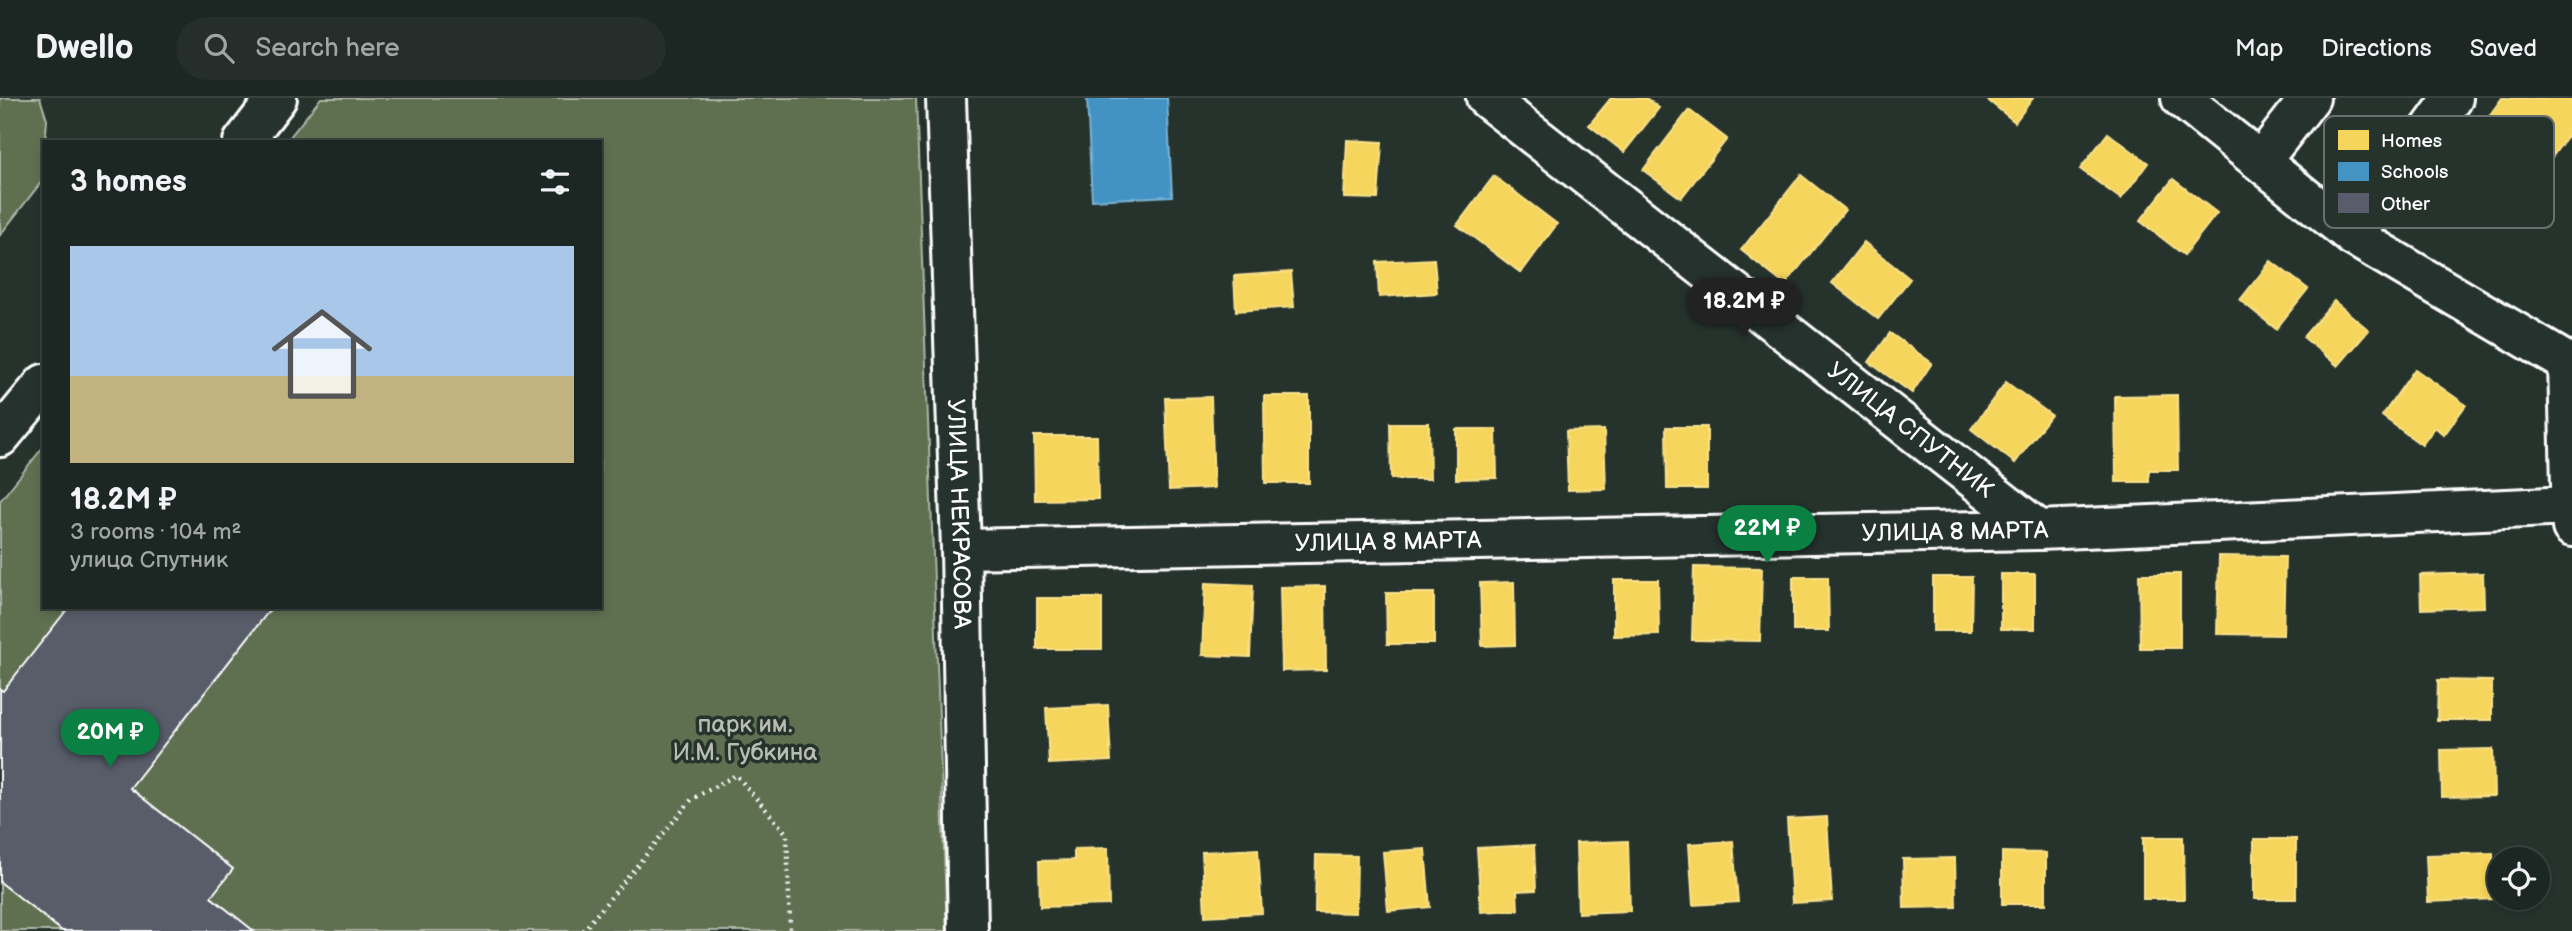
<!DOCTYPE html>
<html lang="en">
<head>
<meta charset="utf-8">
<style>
	body { margin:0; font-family:"Balsamiq Sans",sans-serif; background:#252e2a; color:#f1f3f6; height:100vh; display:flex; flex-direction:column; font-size:26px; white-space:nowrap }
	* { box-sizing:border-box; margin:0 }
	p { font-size:23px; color:#a0a5a5 }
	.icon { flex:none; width:38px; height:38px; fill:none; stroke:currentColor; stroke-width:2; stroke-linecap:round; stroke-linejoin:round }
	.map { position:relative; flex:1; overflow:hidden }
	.side { position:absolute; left:42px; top:42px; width:560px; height:469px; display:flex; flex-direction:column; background:#1c2622; border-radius:0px; box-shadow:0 4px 10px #0003,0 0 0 2px #3a4340 }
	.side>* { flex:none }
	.buttons { position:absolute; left:2487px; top:749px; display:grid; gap:14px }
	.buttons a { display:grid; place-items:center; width:63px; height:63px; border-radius:50%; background:#1c2622; box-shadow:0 4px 10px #0003,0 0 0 2px #3a4340; font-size:35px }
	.price { position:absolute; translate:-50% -60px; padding:0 16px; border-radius:24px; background:#0b8043; color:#fff; font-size:23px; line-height:46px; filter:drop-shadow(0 2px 4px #0008) }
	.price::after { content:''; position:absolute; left:50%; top:42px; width:21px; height:16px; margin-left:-10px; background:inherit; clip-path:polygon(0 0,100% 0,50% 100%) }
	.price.current { background:#222; color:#fff }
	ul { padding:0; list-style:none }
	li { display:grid; align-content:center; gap:14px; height:371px; padding:0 28px }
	li span { display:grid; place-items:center; height:217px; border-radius:0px; color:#555 }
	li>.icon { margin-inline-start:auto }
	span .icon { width:126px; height:126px; fill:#fffc; stroke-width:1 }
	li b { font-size:30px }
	h2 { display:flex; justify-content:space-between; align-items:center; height:84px; padding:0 28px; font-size:30px }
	header { display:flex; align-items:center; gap:42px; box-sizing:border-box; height:98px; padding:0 35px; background:#1c2622; border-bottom:2px solid #3a4340 }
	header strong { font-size:33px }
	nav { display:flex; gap:38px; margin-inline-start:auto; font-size:24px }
	.search { width:490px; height:63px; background:#252e2a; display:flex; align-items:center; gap:18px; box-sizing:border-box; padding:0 24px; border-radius:38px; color:#a0a5a5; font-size:26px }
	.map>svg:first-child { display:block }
	.green { fill:#5f6f51; stroke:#afb7a8; stroke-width:2 }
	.homes { fill:#f6d55c; stroke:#f9e28d; stroke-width:2 }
	.schools { fill:#4393c3; stroke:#7bb3d5; stroke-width:2 }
	.building { fill:#595d6b; stroke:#fff; stroke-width:2 }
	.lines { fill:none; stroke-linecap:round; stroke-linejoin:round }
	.minor-casing { stroke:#fff; stroke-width:44 }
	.path { stroke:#fff; stroke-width:4.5; stroke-dasharray:2 5; stroke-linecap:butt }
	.minor { stroke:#26332d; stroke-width:38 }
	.labels { text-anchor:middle; stroke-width:7; stroke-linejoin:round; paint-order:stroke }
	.street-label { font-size:24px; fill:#fff; stroke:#26332d }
	.park-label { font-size:24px; fill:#b7beb1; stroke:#26332d }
	.key { fill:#26332d; stroke:#67706c; stroke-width:2 }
	.key-label { font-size:19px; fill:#fff }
</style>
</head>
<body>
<header>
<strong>Dwello</strong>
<div class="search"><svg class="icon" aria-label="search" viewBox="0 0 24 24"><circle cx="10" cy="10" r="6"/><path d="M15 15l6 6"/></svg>Search here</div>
<nav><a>Map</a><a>Directions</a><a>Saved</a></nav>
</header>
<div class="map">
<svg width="2572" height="833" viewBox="0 0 2572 833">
	<rect width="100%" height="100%" fill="#26332d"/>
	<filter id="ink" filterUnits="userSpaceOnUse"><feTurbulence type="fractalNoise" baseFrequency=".0143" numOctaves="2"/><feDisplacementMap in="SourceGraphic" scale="14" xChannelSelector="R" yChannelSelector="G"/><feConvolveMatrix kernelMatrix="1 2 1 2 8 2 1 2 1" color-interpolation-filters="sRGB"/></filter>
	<g filter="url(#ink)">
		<!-- green -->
		<g class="green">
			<path d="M0,0H40L47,22L42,83L0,137Z"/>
			<path d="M321,0H916L947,833H0V403L44,348V509H600V44H286Z"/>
		</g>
		<!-- homes -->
		<g class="homes">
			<path d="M1611,0H1646L1659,10L1624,54L1589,27Z"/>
			<path d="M1985,0H2033L2015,24Z"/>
			<path d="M2502,0H2572V32L2549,63L2489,18Z"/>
			<path d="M1689,12L1727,41L1681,100L1643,72Z"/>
			<path d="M2108,35L2148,65L2121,101L2080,71Z"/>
			<path d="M1347,42L1382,44L1378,101L1344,100Z"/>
			<path d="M1801,77L1845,112L1785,187L1741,152Z"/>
			<path d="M1494,78L1557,126L1521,175L1457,127Z"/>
			<path d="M2173,81L2217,115L2184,157L2140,123Z"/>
			<path d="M1864,144L1910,181L1878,221L1832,185Z"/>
			<path d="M1434,161L1437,195L1379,199L1377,164Z"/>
			<path d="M2271,163L2308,191L2276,231L2240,202Z"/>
			<path d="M1291,174L1294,209L1236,213L1234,178Z"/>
			<path d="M2334,203L2369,232L2338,268L2303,239Z"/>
			<path d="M1890,235L1932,265L1912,295L1869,264Z"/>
			<path d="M2415,271L2466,307L2444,337L2435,329L2422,347L2382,318Z"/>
			<path d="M2006,284L2051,317L2015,365L1971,331Z"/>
			<path d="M2177,297L2178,372H2149V384H2116L2115,298Z"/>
			<path d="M1264,298H1309V385H1265Z"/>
			<path d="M1211,299L1214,390L1169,392L1165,300Z"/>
			<path d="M1390,325H1429L1430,381H1391Z"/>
			<path d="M1666,329H1707V391H1667Z"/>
			<path d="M1456,331H1496L1497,380L1456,381Z"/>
			<path d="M1604,332L1606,391L1568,392L1566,333Z"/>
			<path d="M1034,338H1097L1098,401L1035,402Z"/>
			<path d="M2219,458L2285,459L2283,537L2217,536Z"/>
			<path d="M1694,469L1762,470L1760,543L1692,542Z"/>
			<path d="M2483,475L2484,509L2421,511L2420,477Z"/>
			<rect x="2001" y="476" width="34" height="55"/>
			<path d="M2139,476H2180V550H2140Z"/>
			<path d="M1793,479H1828L1829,533H1793Z"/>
			<path d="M1933,479H1972L1971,533H1933Z"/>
			<path d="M1614,482H1658L1659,537L1614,538Z"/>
			<path d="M1514,484L1515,547L1482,548L1480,485Z"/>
			<path d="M1205,485L1253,487L1250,559L1202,557Z"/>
			<path d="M1325,488L1326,572L1282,573L1280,489Z"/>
			<path d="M1386,495H1434V546H1387Z"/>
			<rect x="1037" y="500" width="65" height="51"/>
			<path d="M2438,582L2492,583V622H2437Z"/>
			<path d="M1108,607L1111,663L1049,666L1046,610Z"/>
			<path d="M2493,651L2494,698L2442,699L2441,652Z"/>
			<path d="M1827,719L1832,803L1792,805L1787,721Z"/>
			<path d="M2143,739H2183L2184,801H2143Z"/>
			<rect x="2254" y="741" width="42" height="60"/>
			<path d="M1628,743L1630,813L1578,815L1576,745Z"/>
			<path d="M1733,743L1738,804L1693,807L1689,746Z"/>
			<path d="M1534,747L1536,792L1517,793L1518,812L1481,814L1477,750Z"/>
			<path d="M1108,750L1109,807L1040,809L1039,763L1074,762V751Z"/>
			<path d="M1258,751L1262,815L1205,818L1202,754Z"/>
			<path d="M1425,751L1430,809L1388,813L1383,754Z"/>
			<path d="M2002,754L2046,755V806H2002Z"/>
			<path d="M2493,755L2495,801L2428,804L2426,757Z"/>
			<path d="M1316,757L1357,758L1356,815L1315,814Z"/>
			<path d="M1955,760L1956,809L1904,810L1903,761Z"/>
		</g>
		<!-- schools -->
		<path class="schools" d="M1087,0H1167L1172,98L1092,102Z"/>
		<!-- building -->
		<path class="building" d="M69,509H272L130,690L233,771L211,799L254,833H62L0,784V591L3,593Z"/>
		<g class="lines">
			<defs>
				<g id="minor">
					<path id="s1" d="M946,0L961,451L968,833"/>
					<path id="s2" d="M1486,0L2039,432"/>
					<path d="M2181,0L2353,138L2568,265"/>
					<path d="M243,44L277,0"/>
					<path d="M2261,63L2310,0"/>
					<path d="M2353,138L2453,0"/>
					<path d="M2568,265L2572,429"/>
					<path d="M0,339L44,286"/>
					<path id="s3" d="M961,451L2039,432L2571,408"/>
				</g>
			</defs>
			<!-- minor casing -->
			<use href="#minor" class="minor-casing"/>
			<!-- path -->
			<path class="path" d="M583,833L692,701L736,677L787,736L790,833"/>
			<!-- minor -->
			<use href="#minor" class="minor"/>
		</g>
	</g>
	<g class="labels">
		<!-- street labels -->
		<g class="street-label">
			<text dy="8" stroke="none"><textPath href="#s2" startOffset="539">УЛИЦА СПУТНИК</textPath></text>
			<text dy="8" stroke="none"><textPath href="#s1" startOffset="416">УЛИЦА НЕКРАСОВА</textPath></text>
			<text dy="8" stroke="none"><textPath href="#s3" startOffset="994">УЛИЦА 8 МАРТА</textPath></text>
			<text dy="8" stroke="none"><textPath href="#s3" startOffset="427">УЛИЦА 8 МАРТА</textPath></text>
		</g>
		<!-- park labels -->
		<g class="park-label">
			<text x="745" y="634">парк им.<tspan x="745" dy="28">И.М. Губкина</tspan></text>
		</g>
	</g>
	<!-- legend -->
	<rect x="2324" y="18" width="230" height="112" rx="10" class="key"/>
	<rect x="2338" y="32" width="31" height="20" fill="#f6d55c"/>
	<rect x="2338" y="64" width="31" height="19" fill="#4393c3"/>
	<rect x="2338" y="95" width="31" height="20" fill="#595d6b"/>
	<g class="key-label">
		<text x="2381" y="49">Homes</text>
		<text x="2381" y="80">Schools</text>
		<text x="2381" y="112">Other</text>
	</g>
</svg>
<div class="buttons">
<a><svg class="icon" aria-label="locate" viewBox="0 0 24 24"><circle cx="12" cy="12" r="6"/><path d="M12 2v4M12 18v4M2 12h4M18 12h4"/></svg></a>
</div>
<b class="price current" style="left:1744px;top:240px">18.2M ₽</b>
<b class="price" style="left:1767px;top:467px">22M ₽</b>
<b class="price" style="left:110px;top:671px">20M ₽</b>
<section class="side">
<h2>3 homes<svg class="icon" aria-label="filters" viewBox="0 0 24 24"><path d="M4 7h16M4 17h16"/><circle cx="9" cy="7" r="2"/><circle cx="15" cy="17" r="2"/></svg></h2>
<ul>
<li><span style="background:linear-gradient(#a9c7e8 60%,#c2b280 0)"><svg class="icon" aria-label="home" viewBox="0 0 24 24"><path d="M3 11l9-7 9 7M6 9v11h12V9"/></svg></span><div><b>18.2M ₽</b><p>3 rooms · 104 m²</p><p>улица Спутник</p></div></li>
</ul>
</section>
</div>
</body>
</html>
